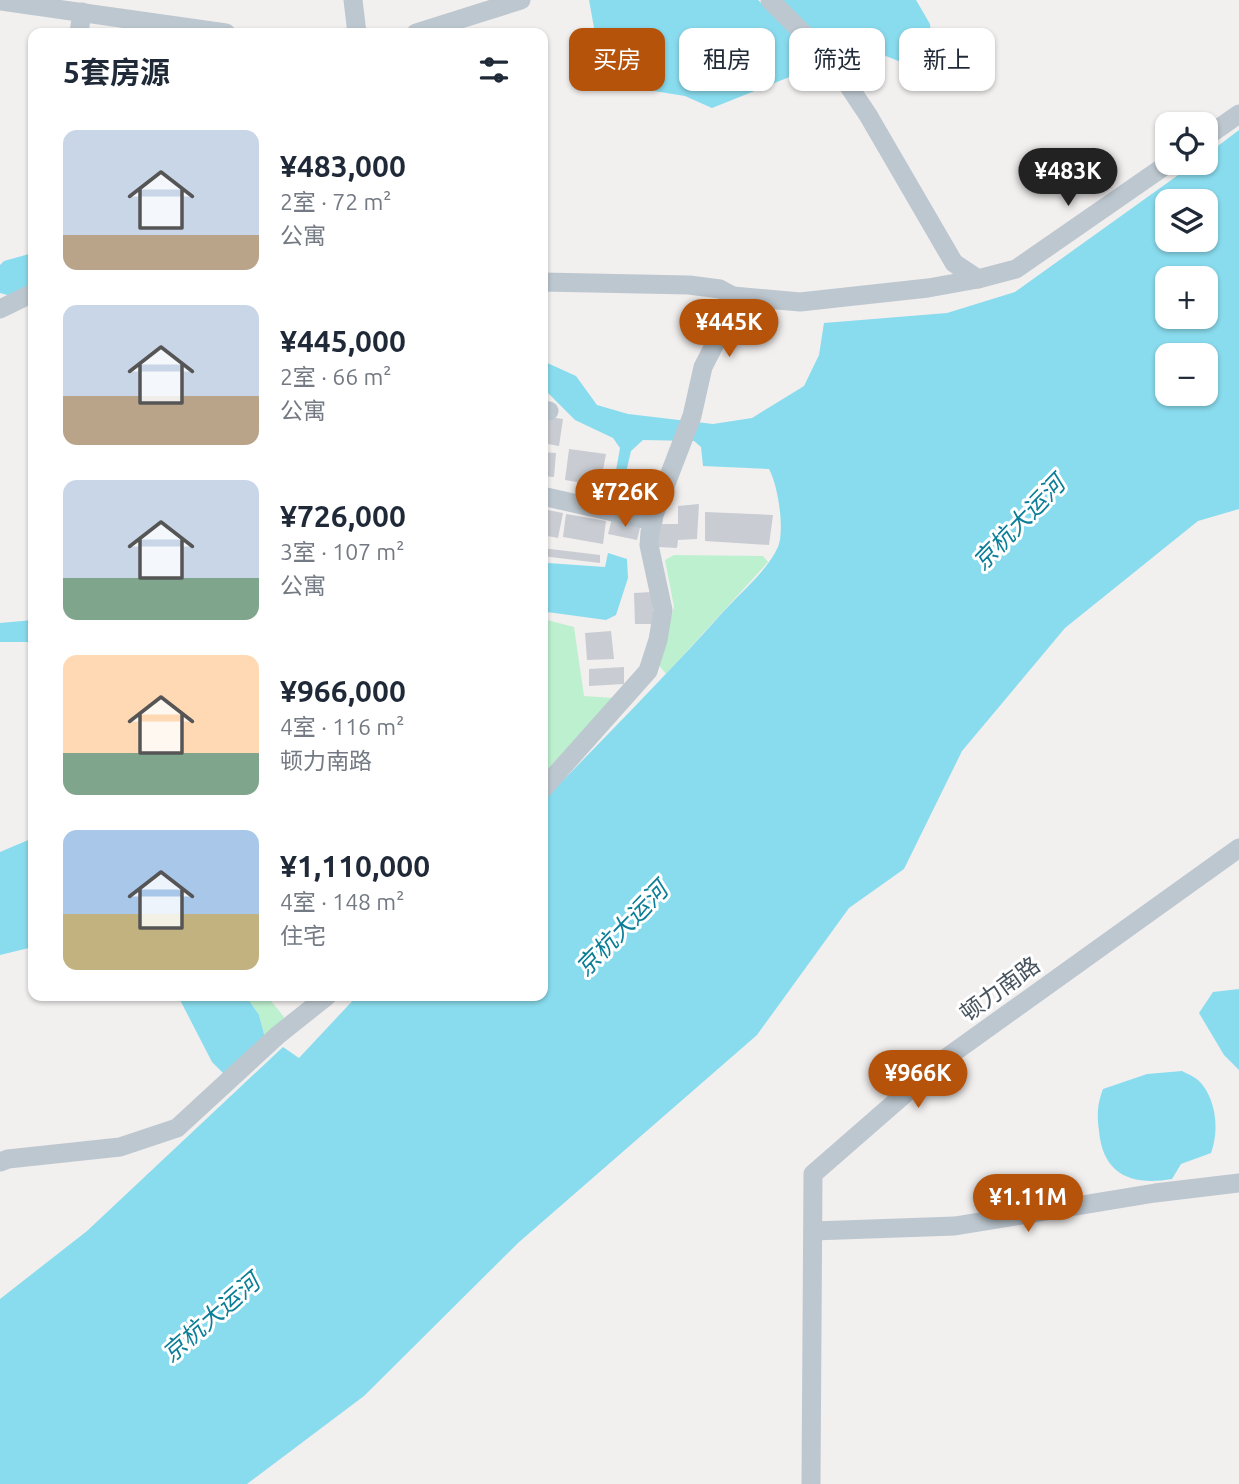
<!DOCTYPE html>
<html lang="zh">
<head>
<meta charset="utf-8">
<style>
	body { margin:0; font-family:Ubuntu,"Noto Sans SC",sans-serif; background:#f2f2f3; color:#1f2937; height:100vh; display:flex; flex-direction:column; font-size:26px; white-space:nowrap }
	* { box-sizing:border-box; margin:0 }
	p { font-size:23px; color:#747a83 }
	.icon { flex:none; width:38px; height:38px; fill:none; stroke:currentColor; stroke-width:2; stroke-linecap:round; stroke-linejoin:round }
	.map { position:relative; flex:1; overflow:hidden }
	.panel { position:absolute; left:28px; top:28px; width:520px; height:973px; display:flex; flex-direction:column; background:#fff; border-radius:14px; box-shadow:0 2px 5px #0004 }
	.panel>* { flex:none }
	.guide { position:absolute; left:569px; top:28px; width:565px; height:63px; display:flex; gap:14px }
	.buttons { position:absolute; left:1155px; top:112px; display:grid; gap:14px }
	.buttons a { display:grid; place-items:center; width:63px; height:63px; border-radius:14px; background:#fff; box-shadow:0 2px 5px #0004; font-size:35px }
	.price { position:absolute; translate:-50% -60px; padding:0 16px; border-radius:24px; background:#b45309; color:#fff; font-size:23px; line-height:46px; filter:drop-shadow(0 2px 4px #0008) }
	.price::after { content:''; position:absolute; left:50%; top:42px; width:21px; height:16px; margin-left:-10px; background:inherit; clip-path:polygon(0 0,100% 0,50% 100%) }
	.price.active { background:#222; color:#fff }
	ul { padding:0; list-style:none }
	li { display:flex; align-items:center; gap:21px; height:175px; padding:0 35px }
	li span { display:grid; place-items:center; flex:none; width:196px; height:140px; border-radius:14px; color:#555 }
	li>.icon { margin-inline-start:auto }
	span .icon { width:84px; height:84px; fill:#fffc; stroke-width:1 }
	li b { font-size:30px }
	h2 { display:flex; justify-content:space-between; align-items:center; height:84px; padding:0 35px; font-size:30px }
	.tag { padding:0 24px; border-radius:14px; background:#fff; box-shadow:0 2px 5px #0004; font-size:24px; line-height:63px }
	.tag.active { background:#b45309; color:#fff }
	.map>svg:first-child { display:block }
	.green { fill:#bdf0cf }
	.water { fill:#89dcee; fill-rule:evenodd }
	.building { fill:#c9ccd2 }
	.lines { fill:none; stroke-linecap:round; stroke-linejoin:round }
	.minor { stroke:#bdc7cf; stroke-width:19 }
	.labels { text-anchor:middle; stroke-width:6; stroke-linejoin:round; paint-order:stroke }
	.street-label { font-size:23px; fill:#47535e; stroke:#fff }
	.water-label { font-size:24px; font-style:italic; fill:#0a7e97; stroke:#fff }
</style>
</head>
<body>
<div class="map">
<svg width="1239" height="1484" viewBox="0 0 1239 1484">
	<rect width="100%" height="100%" fill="#f2efef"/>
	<!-- green -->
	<g class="green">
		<path d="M674,555L763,556L768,562L666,674L658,664L674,607L665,560Z"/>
		<path d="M543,619L574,627L584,696L614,698L543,778Z"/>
		<path d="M246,996H267L284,1017L268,1049L259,1015Z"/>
	</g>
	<!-- water -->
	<g class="water">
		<path d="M589,0H758C789,29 797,29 797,74L712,108L685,96L604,83Z"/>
		<path d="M782,0H916L930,24L932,44L901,62L868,49L835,52Z"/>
		<path d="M1239,130V509L1198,521L1065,628L962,751L904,869L849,908L757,1035L518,1243L364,1396L247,1484H0V1299L87,1231L283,1047L299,1058L357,996H542L543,801C603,739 665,677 723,612C741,592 767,571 778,547C785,530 778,485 769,469L703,466L701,447L694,441L643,440L631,451L622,490L613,487L620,448L613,438L575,420L543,388V361L576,376L597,405L628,414L713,424L752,418L804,386L819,355L824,323L947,313L1015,292L1195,163H1206V155ZM1167,201H1206V240H1167ZM1167,278H1206V317H1167ZM1167,355H1206V394H1167Z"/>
		<path d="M29,254L33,259V302L0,293V265L4,261Z"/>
		<path d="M608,553L627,559L628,578L616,615L606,620L547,612L543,607V573L548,563L605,567Z"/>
		<path d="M33,620V642H0V623Z"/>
		<path d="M33,838V947L0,955V852Z"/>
		<path d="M1239,989V1070L1224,1055L1199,1013L1213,992Z"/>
		<path d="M178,996H246L259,1015L268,1049L233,1083L212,1062Z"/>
		<path d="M1182,1071C1188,1074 1197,1078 1201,1083C1217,1102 1219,1132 1211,1153L1181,1164L1172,1179C1132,1186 1103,1175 1099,1131C1097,1115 1097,1105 1103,1089L1147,1074Z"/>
	</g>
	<!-- building -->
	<g class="building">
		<path d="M542,416L563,419L559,446L542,443Z"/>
		<path d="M569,449L606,454L600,486L565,480Z"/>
		<path d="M542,452L556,453L554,477L542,476Z"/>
		<path d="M637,476L661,483L650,507L626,499Z"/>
		<path d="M699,504L697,539L678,540L677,548L658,547L659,524H678V506Z"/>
		<path d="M542,509L563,513L558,538L542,535Z"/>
		<path d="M705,512L773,515L769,545L705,541Z"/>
		<path d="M566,514L606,521L603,544L563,537Z"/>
		<path d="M612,519L641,524L637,540L608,534Z"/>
		<path d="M542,548L600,555V563L542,556Z"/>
		<path d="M652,592L654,624H635L634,593Z"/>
		<path d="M611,631L614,659L587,660L585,633Z"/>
		<path d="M624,667V684L589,686V669Z"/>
	</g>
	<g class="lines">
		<!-- minor -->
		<g class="minor">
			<path d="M353,0L357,33"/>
			<path d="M770,0L834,64L868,115L954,263L978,279"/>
			<path d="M0,1L226,33"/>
			<path d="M79,33L82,12"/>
			<path d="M416,33L521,0"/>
			<path d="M1206,137L1239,114"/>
			<path d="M542,282L689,285L720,289L733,296L800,302L928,288L978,279L1016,269L1169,163"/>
			<path d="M0,309L33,293"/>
			<path d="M542,410L549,411"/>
			<path d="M542,496L653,521"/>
			<path d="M542,790L648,671L658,640L663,610L649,545L650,532L654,515L692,416L703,367L726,322L733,296"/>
			<path d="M0,1162L8,1159L120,1147L177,1128L278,1035L327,996"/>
			<path d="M813,1231L955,1226L1155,1193L1239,1183"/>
			<path d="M811,1484L813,1174L946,1058L1239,848"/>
		</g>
	</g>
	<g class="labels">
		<!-- street labels -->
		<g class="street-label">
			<text transform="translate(1000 989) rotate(-36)" y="8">顿力南路</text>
		</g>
		<!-- water labels -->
		<g class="water-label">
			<text transform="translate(1019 523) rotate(-46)" y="8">京杭大运河</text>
			<text transform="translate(622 929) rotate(-46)" y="8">京杭大运河</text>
			<text transform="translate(211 1318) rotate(-41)" y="8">京杭大运河</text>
		</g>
	</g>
</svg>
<div class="buttons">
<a><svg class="icon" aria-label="locate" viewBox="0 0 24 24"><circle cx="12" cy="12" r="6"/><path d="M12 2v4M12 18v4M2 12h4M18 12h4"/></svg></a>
<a><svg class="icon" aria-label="layers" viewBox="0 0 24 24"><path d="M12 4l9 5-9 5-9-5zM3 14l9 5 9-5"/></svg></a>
<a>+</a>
<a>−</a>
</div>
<b class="price active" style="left:1068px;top:208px">¥483K</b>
<b class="price" style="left:729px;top:359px">¥445K</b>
<b class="price" style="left:625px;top:529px">¥726K</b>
<b class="price" style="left:918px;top:1110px">¥966K</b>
<b class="price" style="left:1028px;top:1234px">¥1.11M</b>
<div class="guide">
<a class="tag active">买房</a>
<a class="tag">租房</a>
<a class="tag">筛选</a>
<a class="tag">新上</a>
</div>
<section class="panel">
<h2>5套房源<svg class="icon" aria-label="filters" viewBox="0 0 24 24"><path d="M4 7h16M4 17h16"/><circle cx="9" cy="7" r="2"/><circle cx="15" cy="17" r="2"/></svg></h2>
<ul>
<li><span style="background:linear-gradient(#c9d6e8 75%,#b9a48a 0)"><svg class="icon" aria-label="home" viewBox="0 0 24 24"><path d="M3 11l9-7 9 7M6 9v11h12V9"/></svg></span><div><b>¥483,000</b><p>2室 · 72 m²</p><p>公寓</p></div></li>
<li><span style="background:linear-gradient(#c9d6e8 65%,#b9a48a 0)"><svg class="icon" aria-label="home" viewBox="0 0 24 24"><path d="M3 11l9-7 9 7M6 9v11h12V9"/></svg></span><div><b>¥445,000</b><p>2室 · 66 m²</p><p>公寓</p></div></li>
<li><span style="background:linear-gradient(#c9d6e8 70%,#7fa58c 0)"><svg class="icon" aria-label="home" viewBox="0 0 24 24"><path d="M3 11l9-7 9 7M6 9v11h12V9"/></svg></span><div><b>¥726,000</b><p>3室 · 107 m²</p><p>公寓</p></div></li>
<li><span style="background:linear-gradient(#ffd9b3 70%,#7fa58c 0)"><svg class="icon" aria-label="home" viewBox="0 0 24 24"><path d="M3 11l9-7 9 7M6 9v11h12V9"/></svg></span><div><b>¥966,000</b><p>4室 · 116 m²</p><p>顿力南路</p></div></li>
<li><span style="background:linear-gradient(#a9c7e8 60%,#c2b280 0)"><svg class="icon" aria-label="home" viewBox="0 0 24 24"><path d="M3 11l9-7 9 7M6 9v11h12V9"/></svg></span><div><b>¥1,110,000</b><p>4室 · 148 m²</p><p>住宅</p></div></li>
</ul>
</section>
</div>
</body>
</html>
